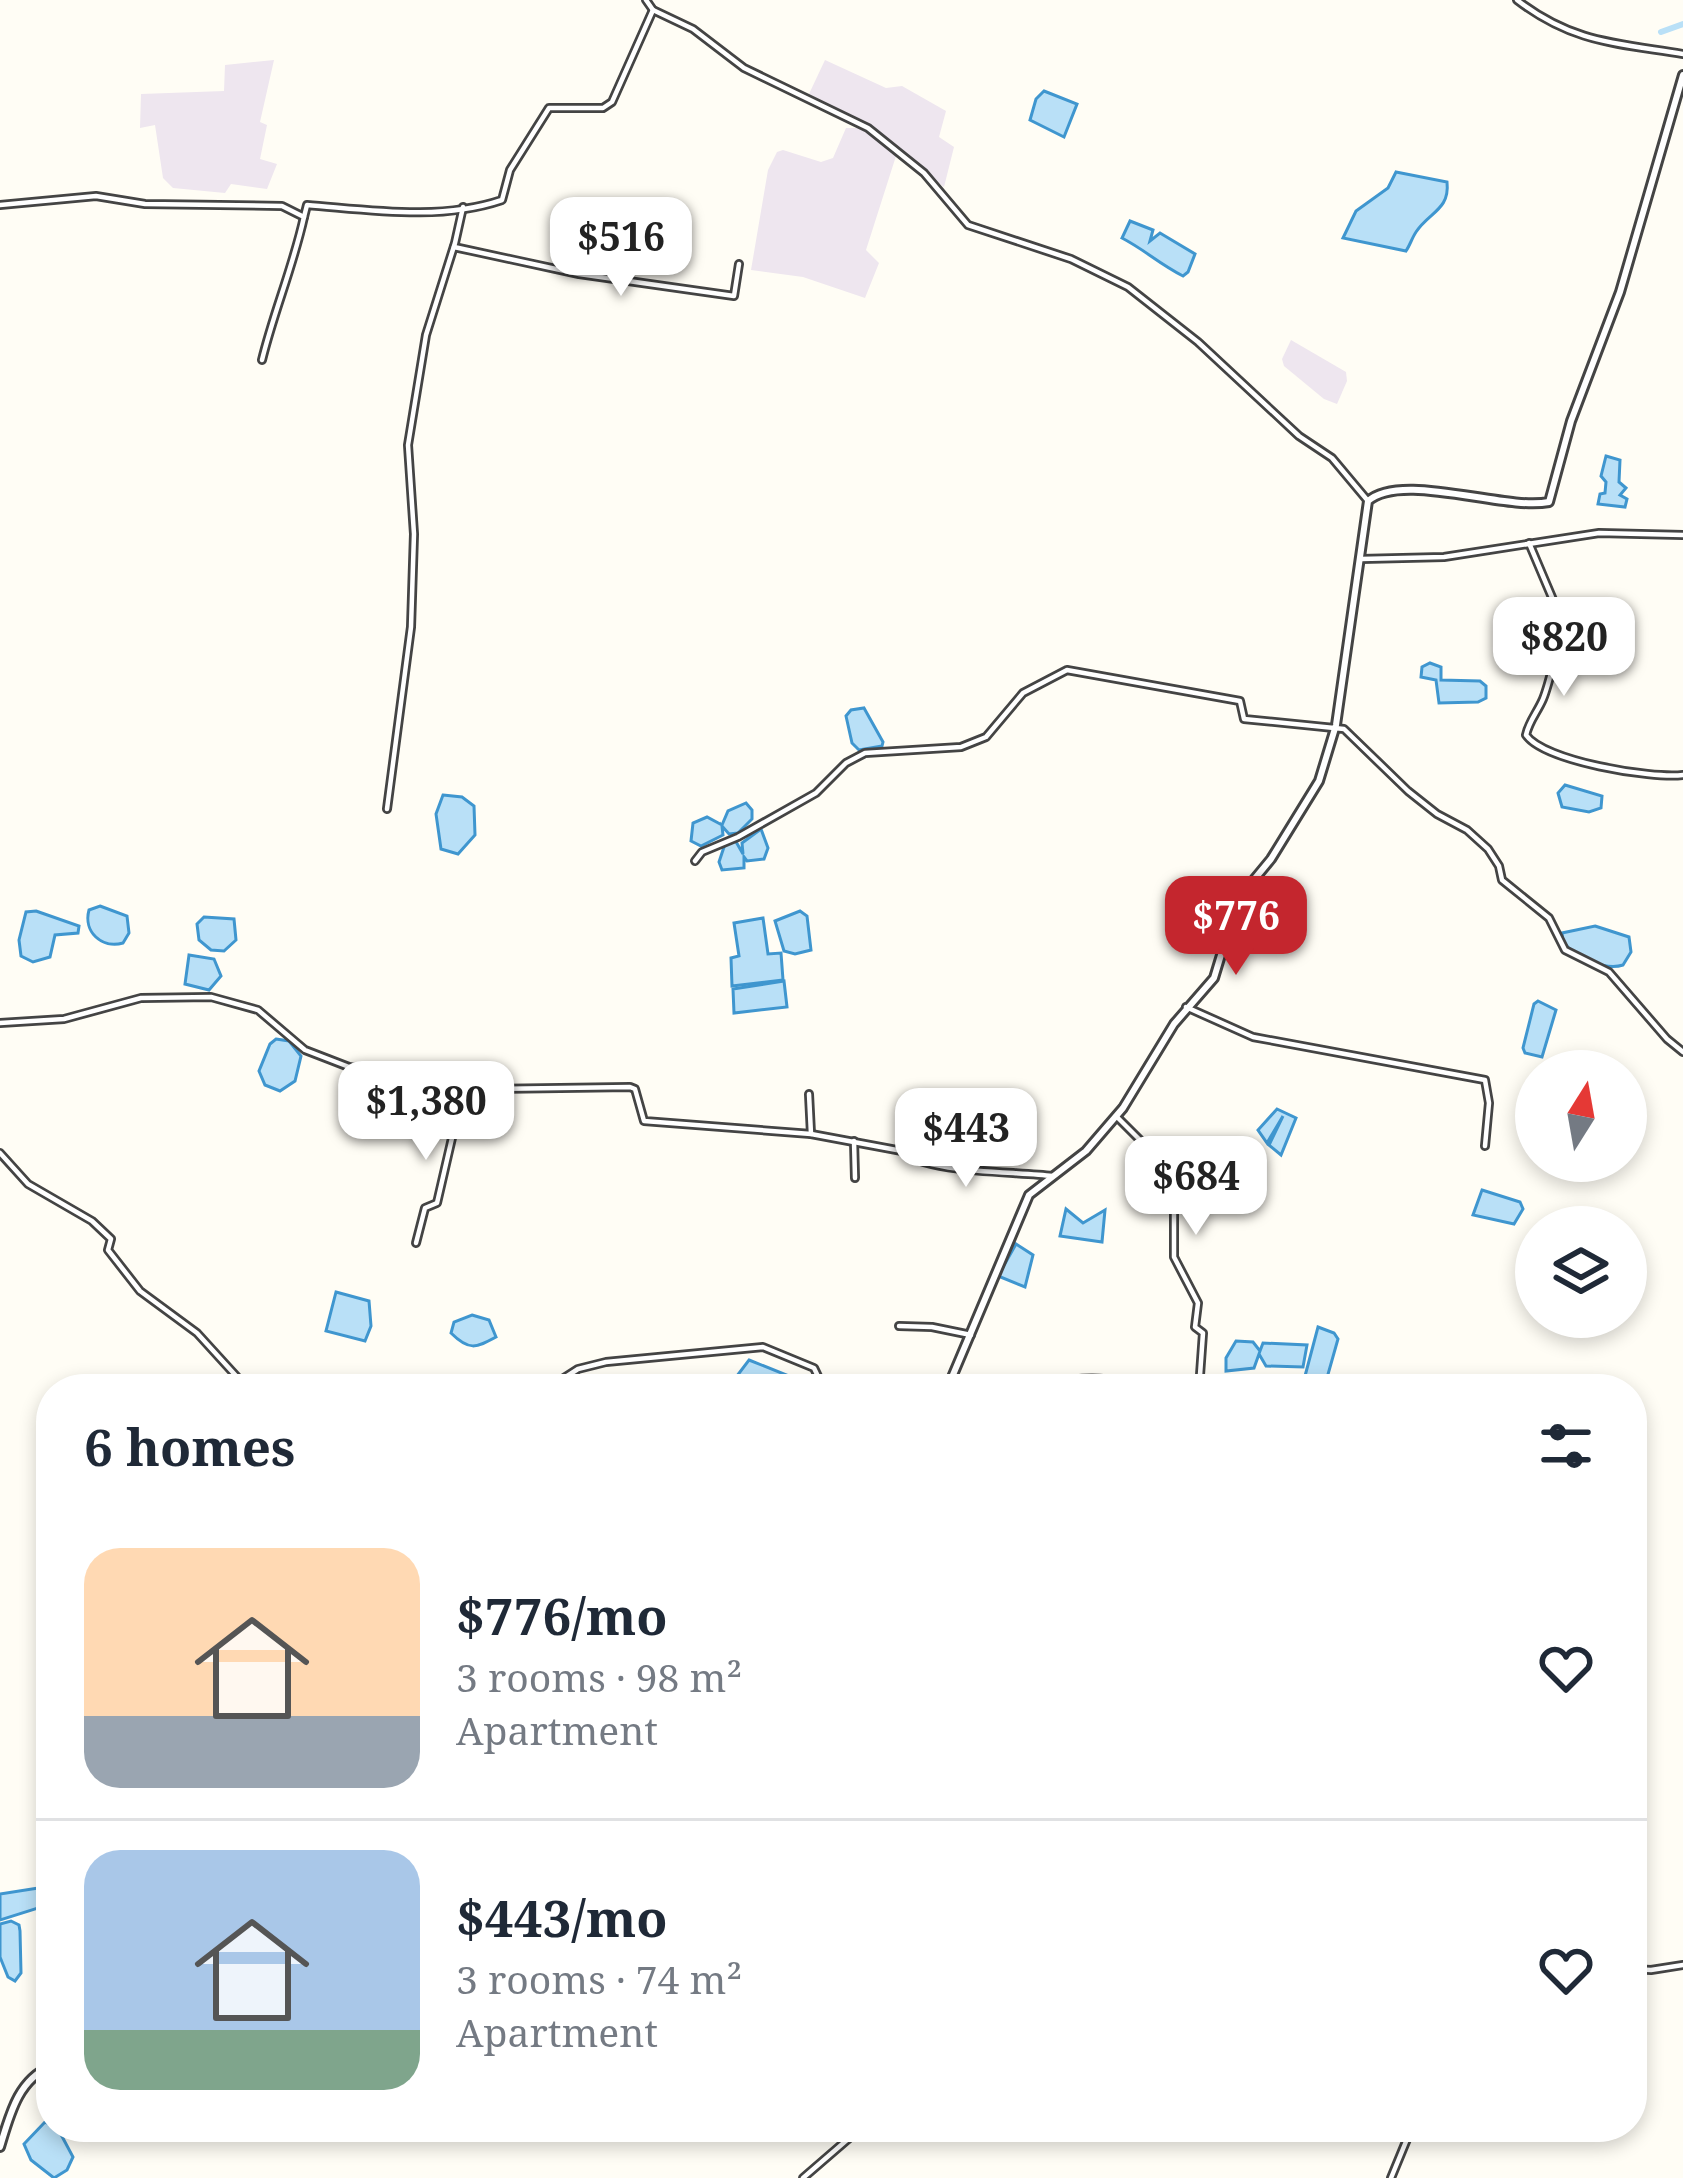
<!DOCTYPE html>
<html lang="en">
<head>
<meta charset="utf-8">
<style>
	body { margin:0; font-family:"Noto Serif",serif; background:#f2f2f3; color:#1f2937; height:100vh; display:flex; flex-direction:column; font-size:45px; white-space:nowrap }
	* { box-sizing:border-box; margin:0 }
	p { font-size:39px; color:#747a83 }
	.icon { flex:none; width:66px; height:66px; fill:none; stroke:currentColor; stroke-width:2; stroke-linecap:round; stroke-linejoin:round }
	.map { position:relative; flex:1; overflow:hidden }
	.details { position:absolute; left:36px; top:1374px; width:1611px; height:768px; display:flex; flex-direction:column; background:#fff; border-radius:48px; box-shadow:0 6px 18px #0003 }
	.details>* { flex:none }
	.needle { width:78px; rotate:11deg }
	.tools { position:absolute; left:1515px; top:1050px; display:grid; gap:24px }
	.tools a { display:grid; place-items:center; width:132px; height:132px; border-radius:50%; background:#fff; box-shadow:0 6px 18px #0003; font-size:60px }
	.price { position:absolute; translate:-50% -102px; padding:0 27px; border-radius:24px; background:#fff; color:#222; font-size:39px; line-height:78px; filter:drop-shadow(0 3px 6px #0008) }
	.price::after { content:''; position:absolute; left:50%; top:72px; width:36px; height:27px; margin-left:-18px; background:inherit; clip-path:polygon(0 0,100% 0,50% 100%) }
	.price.active { background:#c4262e; color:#fff }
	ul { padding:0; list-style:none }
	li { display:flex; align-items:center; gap:36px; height:300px; padding:0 48px }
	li+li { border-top:3px solid #e0e1e3 }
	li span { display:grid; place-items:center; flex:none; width:336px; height:240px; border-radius:36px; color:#555 }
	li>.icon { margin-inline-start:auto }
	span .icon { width:144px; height:144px; fill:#fffc; stroke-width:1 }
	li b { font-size:51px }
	h2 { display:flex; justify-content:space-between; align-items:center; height:144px; padding:0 48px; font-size:51px }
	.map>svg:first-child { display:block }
	.industrial { fill:#eee6ef }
	.water { fill:#b9e0f7; stroke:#3f96cf; stroke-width:3 }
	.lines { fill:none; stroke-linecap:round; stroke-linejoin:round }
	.canal { stroke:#b9e0f7; stroke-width:6 }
	.minor-casing { stroke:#444; stroke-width:10 }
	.tertiary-casing { stroke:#444; stroke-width:12 }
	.minor { stroke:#fff; stroke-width:4.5 }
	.tertiary { stroke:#fff; stroke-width:6 }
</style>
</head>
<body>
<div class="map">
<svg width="1683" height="2178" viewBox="0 0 1683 2178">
	<rect width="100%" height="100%" fill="#fffdf5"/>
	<!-- industrial -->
	<g class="industrial">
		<path d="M274,60L260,122L267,125L260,159L277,164L267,189L231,184L225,193L173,188L163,178L155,125L140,128L141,94L224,91L225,65Z"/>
		<path d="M825,60L886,88L902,86L946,111L939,137L954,147L944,187L866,124L809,94Z"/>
		<path d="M846,128H858L875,137L896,156L866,250L879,263L865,298L803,277L751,270L768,170L777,152L783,150L821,162L833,158Z"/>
		<path d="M1291,340L1346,372L1347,381L1337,404L1324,399L1284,366L1282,359Z"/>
	</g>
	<!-- water -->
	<g class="water">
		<path d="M1044,91L1077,104L1064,137L1030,120L1036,99Z"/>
		<path d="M1396,172L1447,182C1450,210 1429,212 1416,232C1412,238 1410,245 1406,251L1343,238L1356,211L1388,188Z"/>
		<path d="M1130,221L1153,230L1150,241L1160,233L1195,254L1188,272L1183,276C1158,263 1145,250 1122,238Z"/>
		<path d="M1606,456L1620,460L1619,482L1626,488L1620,495L1627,499L1625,507L1598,504L1600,494L1605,493L1606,482L1601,476Z"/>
		<path d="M1430,663L1441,667V680L1480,681L1486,686V698L1478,702L1439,703L1436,680L1421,677L1422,667Z"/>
		<path d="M864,708L883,742L882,746L859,750L852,743L846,716L851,710Z"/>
		<path d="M1565,785L1602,796L1601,808L1589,812L1562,807L1558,793Z"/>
		<path d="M443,795L462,797L474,806L475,835L458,854L441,849L436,814Z"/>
		<path d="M746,803L752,810V819L738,833L729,834L722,826L723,835L701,846L691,841L693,823L707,817L722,825L728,811Z"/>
		<path d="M761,829L768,848L764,859L747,861L744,857V868L722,870L719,862L725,844L735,840L743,854L742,843Z"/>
		<path d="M100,906L127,916L129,933L123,943C102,949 83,932 89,910Z"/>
		<path d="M36,911L79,926L78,933L55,935L50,957L33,962L21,956L19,940L26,912Z"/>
		<path d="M800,911L807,916L811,950L795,954L784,951L775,921Z"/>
		<path d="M204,917L234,919L236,940L224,951L211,950L199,940L197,924Z"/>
		<path d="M763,918L768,954L781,953L783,980L732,986L731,958L739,956L734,923Z"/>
		<path d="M1595,926L1629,937L1631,952L1623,965C1605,971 1575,957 1563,942L1562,933Z"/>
		<path d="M189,955L214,959L221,976L209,990L185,984Z"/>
		<path d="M784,981L787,1007L734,1013L733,989Z"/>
		<path d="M1538,1001L1556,1010L1542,1057L1525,1053L1523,1048L1534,1004Z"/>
		<path d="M276,1039L289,1041L301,1056L295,1081L280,1091L265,1085L259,1071L270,1044Z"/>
		<path d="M1277,1109L1296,1118L1281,1155L1269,1145L1283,1116L1267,1143L1258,1130Z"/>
		<path d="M1482,1190L1520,1202L1523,1209L1514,1224L1473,1215Z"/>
		<path d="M1066,1209L1083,1223L1105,1210L1102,1242L1060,1236Z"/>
		<path d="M1016,1244L1033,1255L1025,1287L998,1276Z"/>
		<path d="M336,1292L369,1301L371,1326L365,1341L326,1331Z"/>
		<path d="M472,1315L489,1320L496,1337C476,1348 469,1351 451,1333L454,1322Z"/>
		<path d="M1318,1327L1334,1333L1338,1339L1325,1385L1305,1376Z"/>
		<path d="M1236,1341L1253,1342L1260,1351L1263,1343L1307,1345L1303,1367L1266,1366L1259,1354L1254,1368L1226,1371V1358Z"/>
		<path d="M749,1360L794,1378L805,1389H727Z"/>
		<path d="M51,1886V1904L0,1920V1894Z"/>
		<path d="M11,1921L19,1925L20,1931L21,1973L15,1981L8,1977L0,1957V1924Z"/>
		<path d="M45,2122L57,2127L73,2157L67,2170L54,2178L31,2160L24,2144Z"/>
	</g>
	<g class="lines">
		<!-- canal -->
		<path class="canal" d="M1661,32L1683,24"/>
		<defs>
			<g id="minor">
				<path d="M646,0L653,10L693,29L744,68L868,128L924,173L968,225L1071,259L1128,287L1198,342L1299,436L1332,458L1368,501"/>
				<path d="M1517,0C1573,43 1616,43 1683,54"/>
				<path d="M0,205L96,196L145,204L282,206L304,217C293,267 274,311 262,360"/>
				<path d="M304,217L307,205C371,210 440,221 502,200L510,170L549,108H603L612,102L653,10"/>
				<path d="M454,247L579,274L734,296L739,264"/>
				<path d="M1529,543L1562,621C1562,633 1548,687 1543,699C1537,713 1529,721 1526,735C1544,761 1651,779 1683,775"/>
				<path d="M1361,559L1444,557L1599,533L1683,535"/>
				<path d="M387,809L411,627L414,534L408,445L426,335L455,243L463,207"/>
				<path d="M695,861L702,852L738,837L816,793L846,763L865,753L961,747L986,737L1023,693L1067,670L1240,701L1244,719L1344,729L1408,791L1437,814L1467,830L1488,849L1499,866L1502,880L1549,918L1565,950L1609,972L1667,1039L1683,1052"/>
				<path d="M1186,1007L1253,1037L1485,1080L1489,1103L1485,1146"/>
				<path d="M0,1023L64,1019L141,998L211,997L258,1010L305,1050L349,1067L491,1089L630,1087L635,1089L644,1121L811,1134L902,1151C925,1174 1017,1171 1052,1176"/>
				<path d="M809,1094L811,1134"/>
				<path d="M1116,1116L1156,1156L1150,1170L1174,1190V1257L1198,1303L1195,1327L1203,1333L1199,1389"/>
				<path d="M854,1141L855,1178"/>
				<path d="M0,1153L28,1184L92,1221L111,1239L108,1250L140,1291L197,1333L248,1389"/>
				<path d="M416,1243L425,1208L437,1203L464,1086"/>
				<path d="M899,1326L932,1327L971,1335"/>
				<path d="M950,1382C966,1385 982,1387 998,1387C1042,1386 1101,1367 1139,1389"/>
				<path d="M547,1389L578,1369L606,1362L763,1347L814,1368L824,1389"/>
				<path d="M1632,1969L1651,1970L1683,1965"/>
				<path d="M803,2178L862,2127"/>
				<path d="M1391,2178L1412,2127"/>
			</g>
			<g id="tertiary">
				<path d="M947,1389L1029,1195L1086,1151L1123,1108L1174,1024L1214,978L1238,899L1271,859L1319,781L1336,725L1368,501C1402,471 1504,511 1549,502L1571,421L1620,292L1683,75"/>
				<path d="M0,2147C10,2114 18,2080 51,2066"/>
			</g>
		</defs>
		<!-- minor casing -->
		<use href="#minor" class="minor-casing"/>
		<!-- tertiary casing -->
		<use href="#tertiary" class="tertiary-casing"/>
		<!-- minor -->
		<use href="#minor" class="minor"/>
		<!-- tertiary -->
		<use href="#tertiary" class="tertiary"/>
	</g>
</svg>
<div class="tools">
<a><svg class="needle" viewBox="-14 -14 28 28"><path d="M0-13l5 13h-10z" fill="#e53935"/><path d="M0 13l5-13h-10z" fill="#747a83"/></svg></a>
<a><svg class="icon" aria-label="layers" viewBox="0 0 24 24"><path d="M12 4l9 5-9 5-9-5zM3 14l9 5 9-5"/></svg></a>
</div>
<b class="price" style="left:621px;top:299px">$516</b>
<b class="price" style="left:1564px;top:699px">$820</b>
<b class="price active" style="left:1236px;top:978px">$776</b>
<b class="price" style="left:426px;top:1163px">$1,380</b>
<b class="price" style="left:966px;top:1190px">$443</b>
<b class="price" style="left:1196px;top:1238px">$684</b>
<section class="details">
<h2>6 homes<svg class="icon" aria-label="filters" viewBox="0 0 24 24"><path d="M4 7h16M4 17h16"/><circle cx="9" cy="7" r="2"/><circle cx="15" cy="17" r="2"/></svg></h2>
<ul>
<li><span style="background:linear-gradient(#ffd9b3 70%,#9aa5b1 0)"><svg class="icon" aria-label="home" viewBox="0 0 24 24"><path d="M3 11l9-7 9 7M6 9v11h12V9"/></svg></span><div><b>$776/mo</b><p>3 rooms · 98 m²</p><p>Apartment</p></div><svg class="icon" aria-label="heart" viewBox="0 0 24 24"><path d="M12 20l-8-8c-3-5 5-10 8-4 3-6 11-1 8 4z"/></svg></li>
<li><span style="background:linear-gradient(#a9c7e8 75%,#7fa58c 0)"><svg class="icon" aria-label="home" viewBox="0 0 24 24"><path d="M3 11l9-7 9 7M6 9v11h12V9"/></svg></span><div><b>$443/mo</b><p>3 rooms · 74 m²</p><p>Apartment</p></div><svg class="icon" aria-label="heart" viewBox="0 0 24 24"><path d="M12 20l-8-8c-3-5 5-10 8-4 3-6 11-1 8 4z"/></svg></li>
</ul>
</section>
</div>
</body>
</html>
